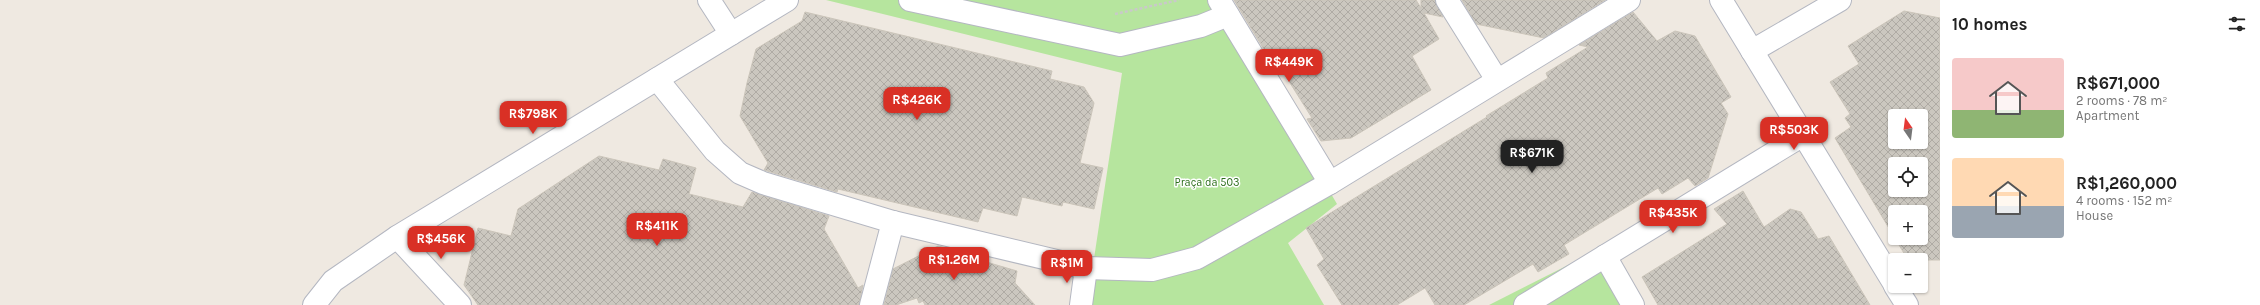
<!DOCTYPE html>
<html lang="en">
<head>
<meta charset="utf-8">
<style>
	body { margin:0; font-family:Karla,sans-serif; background:#f6f6f6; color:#222; height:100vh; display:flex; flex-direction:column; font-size:15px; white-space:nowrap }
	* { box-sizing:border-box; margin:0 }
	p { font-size:13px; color:#767676 }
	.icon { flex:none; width:22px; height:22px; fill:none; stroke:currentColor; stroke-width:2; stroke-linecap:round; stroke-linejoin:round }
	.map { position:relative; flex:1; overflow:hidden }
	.panel { display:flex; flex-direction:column; background:#fff; width:320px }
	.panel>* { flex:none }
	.needle { width:26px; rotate:346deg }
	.controls { position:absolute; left:1888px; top:109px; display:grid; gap:8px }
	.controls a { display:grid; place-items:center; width:40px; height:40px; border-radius:4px; background:#fff; box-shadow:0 1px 3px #0004; font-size:20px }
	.price { position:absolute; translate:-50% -34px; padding:0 9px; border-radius:8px; background:#d93025; color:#fff; font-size:13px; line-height:26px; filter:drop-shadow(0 1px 2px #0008) }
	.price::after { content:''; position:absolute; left:50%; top:24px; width:12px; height:9px; margin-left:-6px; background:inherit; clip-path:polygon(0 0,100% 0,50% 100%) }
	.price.on { background:#222; color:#fff }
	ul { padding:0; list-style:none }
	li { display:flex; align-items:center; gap:12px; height:100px; padding:0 12px }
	li span { display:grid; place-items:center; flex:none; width:112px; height:80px; border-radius:4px; color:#555 }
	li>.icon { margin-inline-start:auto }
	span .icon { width:48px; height:48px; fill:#fffc; stroke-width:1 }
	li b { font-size:17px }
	h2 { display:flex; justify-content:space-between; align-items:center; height:48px; padding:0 12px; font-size:17px }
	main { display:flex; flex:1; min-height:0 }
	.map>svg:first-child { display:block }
	.grass { fill:#b6e59e }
	.building { fill:url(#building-cross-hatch); stroke:#cbc5ba; fill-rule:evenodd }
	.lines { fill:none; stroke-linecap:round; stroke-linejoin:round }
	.minor-casing { stroke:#b4b7c1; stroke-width:24 }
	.path { stroke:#c9c9c9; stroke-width:2.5; stroke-dasharray:3 2; stroke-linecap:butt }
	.minor { stroke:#fff; stroke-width:22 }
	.labels { text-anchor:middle; stroke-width:3; stroke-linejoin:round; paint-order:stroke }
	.park-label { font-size:11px; fill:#2c6e1b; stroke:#fff }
</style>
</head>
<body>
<main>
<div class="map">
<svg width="1940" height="305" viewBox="0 0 1940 305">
	<defs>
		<pattern id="building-cross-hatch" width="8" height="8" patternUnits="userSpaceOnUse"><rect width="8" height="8" fill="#cbc7bf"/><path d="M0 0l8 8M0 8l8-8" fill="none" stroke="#afaba4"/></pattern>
	</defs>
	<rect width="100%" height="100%" fill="#efe9e1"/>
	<!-- grass -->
	<g class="grass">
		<path d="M826,0H1217L1337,204L1288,243L1324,305H1087L1122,73Z"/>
		<path d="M1594,252L1627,305H1489Z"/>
	</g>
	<!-- building -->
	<g class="building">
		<path d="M1234,0H1416L1421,8V0H1435L1443,17L1424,13L1439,39L1412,56L1431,90L1351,138L1321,141L1307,119L1312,118L1275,59L1271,61Z"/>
		<path d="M1462,0H1605L1544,38L1476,24Z"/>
		<path d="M1904,11L1940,18V260H1908L1835,138L1851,127L1845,118L1850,114L1830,82L1859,64L1848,46ZM1895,116H1921V142H1895ZM1895,164H1921V190H1895ZM1895,212H1921V238H1895Z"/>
		<path d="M805,12L1052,71L1050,79L1084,87L1094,103L1080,163L1103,168L1094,209L1063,202L1062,206L1022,197L1017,216L983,208L978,222L838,189L837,192L764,170L768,163L740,116L747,83L756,49L802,21Z"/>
		<path d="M1633,12L1657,41L1675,31L1695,36L1731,97L1721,103L1728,114L1708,178L1695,186L1688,178L1662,194L1658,188L1564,245L1569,254L1538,272L1533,264L1464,305H1435L1425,288L1397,305H1342L1317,265L1324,259L1306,228L1487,117L1486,116L1548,78L1546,73L1588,47L1579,45Z"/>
		<path d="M599,156L659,170L663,159L696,168L689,194L743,207L752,192L829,216L824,229L858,288L863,285L859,305H478L464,285L478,228L511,236L518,209Z"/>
		<path d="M1743,191L1764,227L1790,209L1801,212L1818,239L1829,236L1870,305H1658L1642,277L1727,224L1714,209Z"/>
		<path d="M938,246L968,253L966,256L1017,271L1015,283L1035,305H925L923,301L919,303L917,298L896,305H884L893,269Z"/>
	</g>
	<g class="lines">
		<defs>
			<g id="minor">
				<path d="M709,0L731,34"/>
				<path d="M910,0L1120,45L1201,26L1228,15"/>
				<path d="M1219,0L1330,183"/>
				<path d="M1447,0L1497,80"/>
				<path d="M1721,0L1895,285"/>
				<path d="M1752,51L1840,0"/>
				<path d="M657,79L715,151L740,173L763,183L893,222L1086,268L1152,270L1197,258L1330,183L1629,0"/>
				<path d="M397,237L460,305"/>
				<path d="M1605,256L1633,305"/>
				<path d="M1895,286L1907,305"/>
				<path d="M314,305L333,281L397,237L787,0"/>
				<path d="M871,305L893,222"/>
				<path d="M1081,305L1086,268"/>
				<path d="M1525,305L1803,135"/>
			</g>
		</defs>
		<!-- minor casing -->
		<use href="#minor" class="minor-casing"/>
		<!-- path -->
		<path class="path" d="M1115,14L1179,0"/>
		<!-- minor -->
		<use href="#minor" class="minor"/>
	</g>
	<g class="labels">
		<!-- park labels -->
		<g class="park-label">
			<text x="1207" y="186">Praça da 503</text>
		</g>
	</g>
</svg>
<div class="controls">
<a><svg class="needle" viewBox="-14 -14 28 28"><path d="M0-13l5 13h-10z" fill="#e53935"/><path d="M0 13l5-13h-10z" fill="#767676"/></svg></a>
<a><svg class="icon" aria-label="locate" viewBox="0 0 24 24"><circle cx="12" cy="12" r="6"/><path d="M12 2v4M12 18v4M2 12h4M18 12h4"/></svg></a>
<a>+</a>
<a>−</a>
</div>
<b class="price" style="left:1289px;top:83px">R$449K</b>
<b class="price" style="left:917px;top:121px">R$426K</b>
<b class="price" style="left:533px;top:135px">R$798K</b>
<b class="price" style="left:1794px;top:151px">R$503K</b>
<b class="price on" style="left:1532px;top:174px">R$671K</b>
<b class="price" style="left:1673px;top:234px">R$435K</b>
<b class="price" style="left:657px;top:247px">R$411K</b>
<b class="price" style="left:441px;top:260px">R$456K</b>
<b class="price" style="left:954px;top:281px">R$1.26M</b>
<b class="price" style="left:1067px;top:284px">R$1M</b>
</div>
<section class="panel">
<h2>10 homes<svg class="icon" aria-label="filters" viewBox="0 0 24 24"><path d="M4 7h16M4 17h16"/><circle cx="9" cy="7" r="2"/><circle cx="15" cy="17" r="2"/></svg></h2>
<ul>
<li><span style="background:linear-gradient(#f6c9c9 65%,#8fb573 0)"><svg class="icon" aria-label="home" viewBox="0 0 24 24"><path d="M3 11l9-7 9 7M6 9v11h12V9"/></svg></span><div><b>R$671,000</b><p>2 rooms · 78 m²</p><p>Apartment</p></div></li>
<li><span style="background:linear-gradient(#ffd9b3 60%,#9aa5b1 0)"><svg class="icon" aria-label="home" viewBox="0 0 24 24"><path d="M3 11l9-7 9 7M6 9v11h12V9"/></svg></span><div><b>R$1,260,000</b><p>4 rooms · 152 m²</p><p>House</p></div></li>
</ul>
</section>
</main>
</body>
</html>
